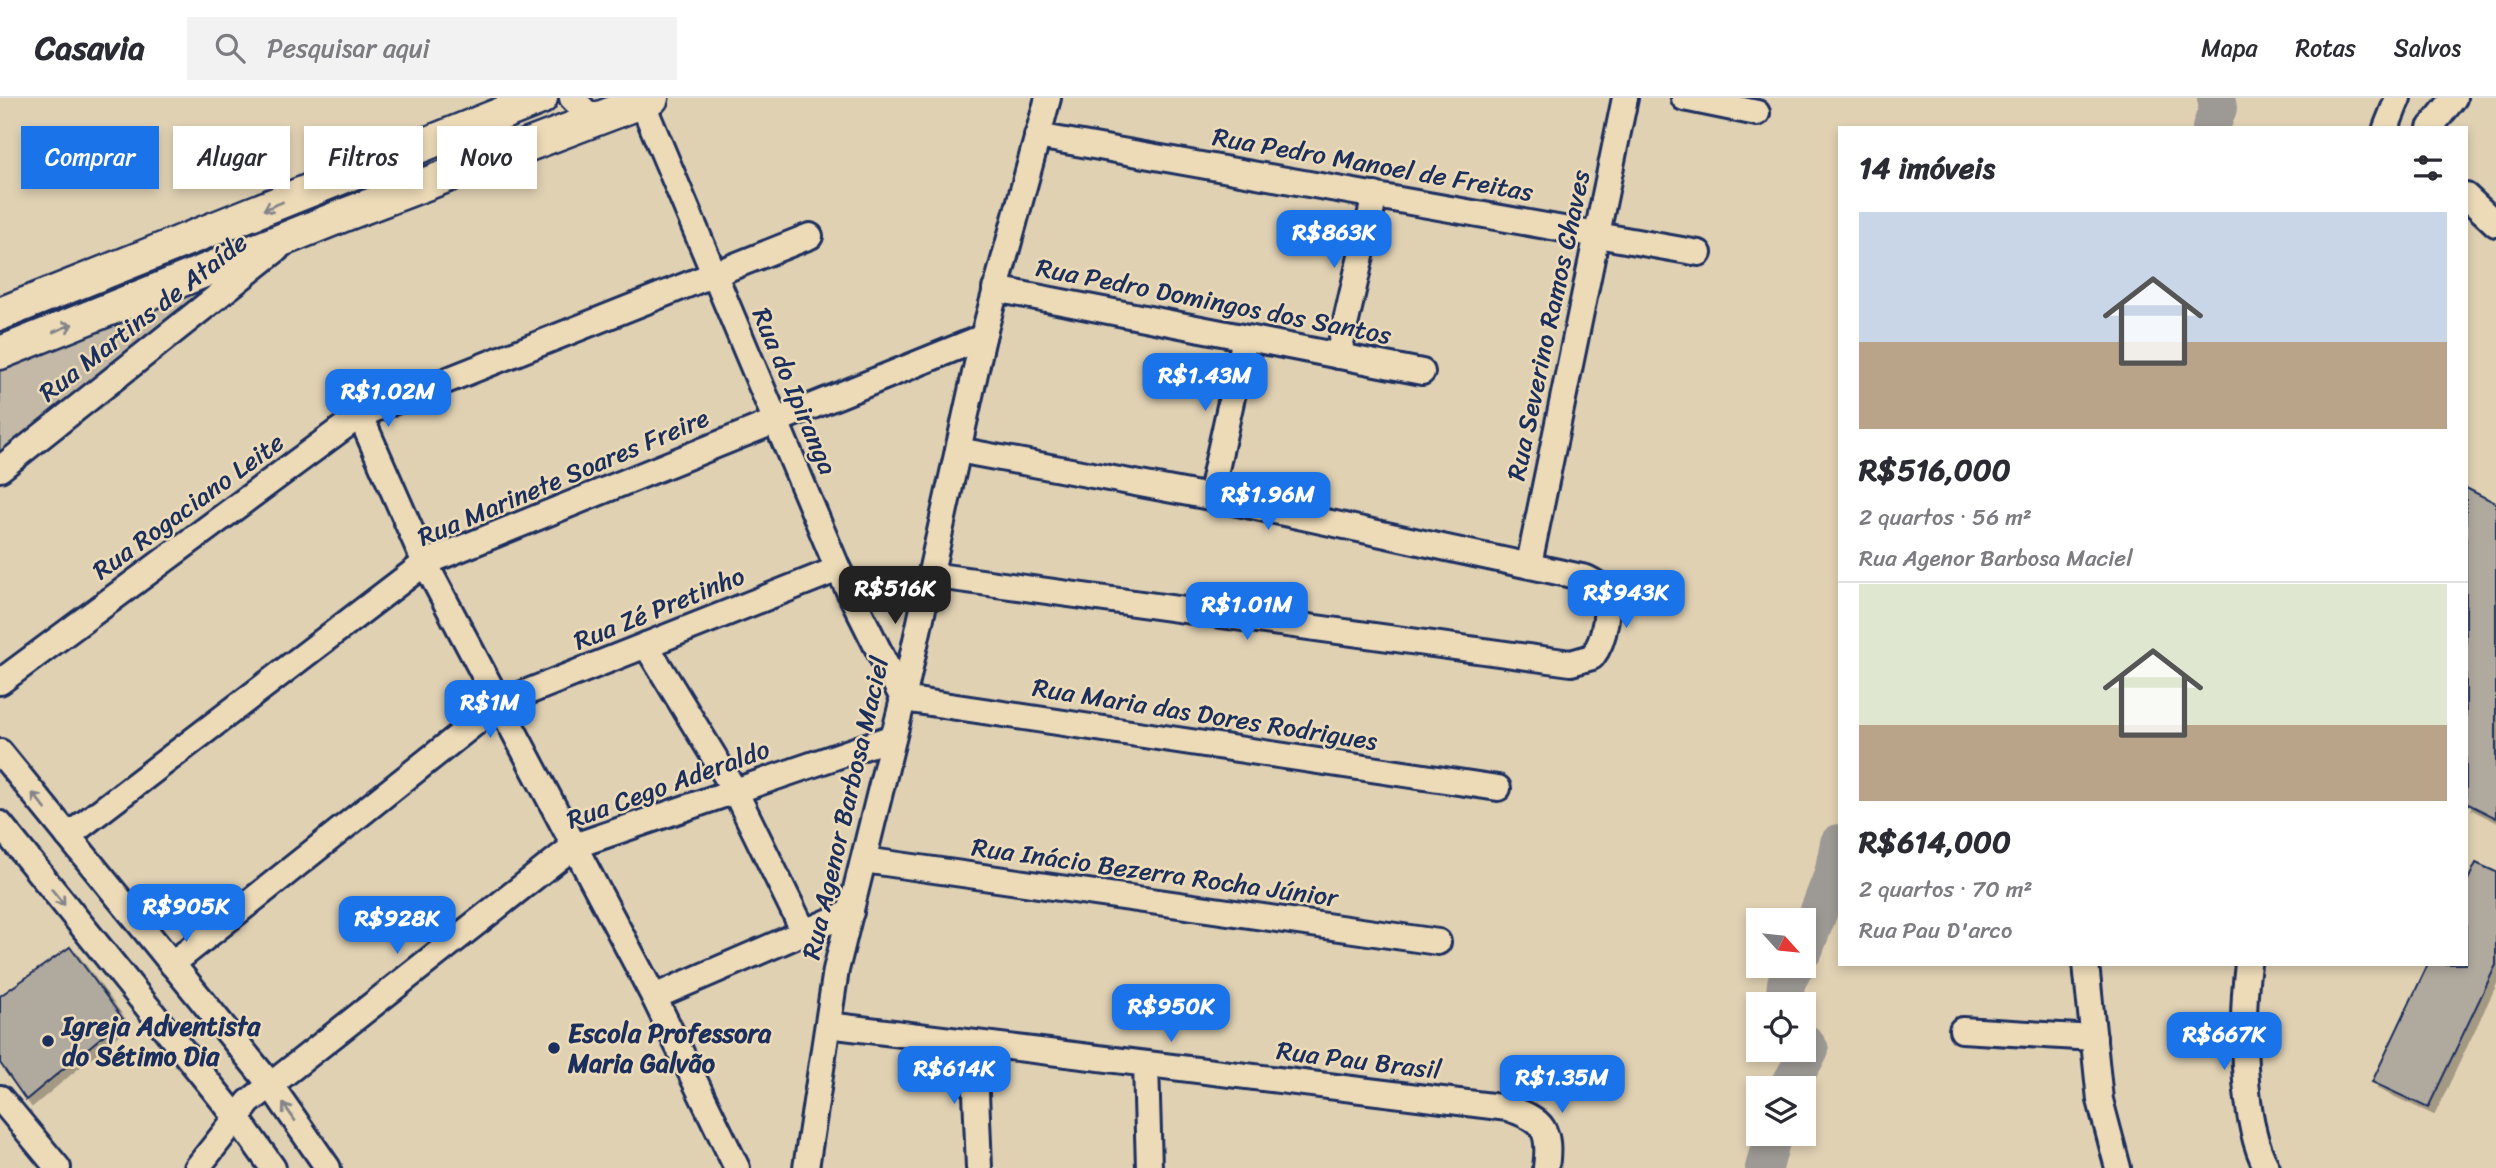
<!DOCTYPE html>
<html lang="pt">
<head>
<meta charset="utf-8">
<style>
	body { margin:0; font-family:Sriracha,sans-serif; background:#f2f2f3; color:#2b2b33; height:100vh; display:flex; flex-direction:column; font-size:26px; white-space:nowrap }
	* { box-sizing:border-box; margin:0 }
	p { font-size:23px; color:#7c7c81 }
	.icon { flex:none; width:38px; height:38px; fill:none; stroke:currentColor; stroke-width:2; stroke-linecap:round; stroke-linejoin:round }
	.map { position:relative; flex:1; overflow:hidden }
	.panel { position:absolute; left:1838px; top:28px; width:630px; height:840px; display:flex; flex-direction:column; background:#fff; border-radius:0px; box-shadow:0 4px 10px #0003 }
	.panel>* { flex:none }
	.top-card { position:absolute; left:21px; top:28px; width:665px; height:63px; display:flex; gap:14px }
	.needle { width:46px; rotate:117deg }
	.fabs { position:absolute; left:1746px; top:810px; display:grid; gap:14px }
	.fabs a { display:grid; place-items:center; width:70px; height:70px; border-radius:0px; background:#fff; box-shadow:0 4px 10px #0003; font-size:35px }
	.price { position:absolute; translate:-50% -60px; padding:0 16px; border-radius:14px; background:#1a73e8; color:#fff; font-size:23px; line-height:46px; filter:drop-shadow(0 2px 4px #0008) }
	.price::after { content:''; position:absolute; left:50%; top:42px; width:21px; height:16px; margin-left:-10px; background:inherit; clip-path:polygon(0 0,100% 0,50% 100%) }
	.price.selected { background:#222; color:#fff }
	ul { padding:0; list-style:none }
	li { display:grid; align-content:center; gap:14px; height:371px; padding:0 21px }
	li+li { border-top:2px solid #e1e1e2 }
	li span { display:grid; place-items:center; height:217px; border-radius:0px; color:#555 }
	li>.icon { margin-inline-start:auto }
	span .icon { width:126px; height:126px; fill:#fffc; stroke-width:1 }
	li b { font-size:30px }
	h2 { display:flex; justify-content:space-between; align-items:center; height:84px; padding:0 21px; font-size:30px }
	.chip { padding:0 24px; border-radius:0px; background:#fff; box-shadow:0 4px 10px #0003; font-size:24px; line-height:63px }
	.chip.selected { background:#1a73e8; color:#fff }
	header { display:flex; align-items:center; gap:42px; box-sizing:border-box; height:98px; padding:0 35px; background:#fff; border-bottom:2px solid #e1e1e2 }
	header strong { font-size:33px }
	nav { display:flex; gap:38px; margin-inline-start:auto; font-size:24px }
	.search { width:490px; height:63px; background:#f2f2f3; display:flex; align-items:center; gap:18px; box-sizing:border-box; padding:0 24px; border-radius:0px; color:#7c7c81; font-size:26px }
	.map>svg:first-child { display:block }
	.green { fill:#c3b9a6; stroke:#6f7482; stroke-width:2 }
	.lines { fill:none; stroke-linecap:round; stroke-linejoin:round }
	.river { stroke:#9d9995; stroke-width:38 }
	.building { fill:#b0a99e; stroke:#1b2f5e; stroke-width:2; filter:url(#shadow) }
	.minor-casing { stroke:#1b2f5e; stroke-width:30 }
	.major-casing { stroke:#1b2f5e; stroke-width:37 }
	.minor { stroke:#eddbb8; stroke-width:24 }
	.major { stroke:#eddbb8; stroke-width:32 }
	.oneway { stroke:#84858b }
	.poi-dot { fill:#1b2f5e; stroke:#eddbb8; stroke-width:2.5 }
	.labels { text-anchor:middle; stroke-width:5; stroke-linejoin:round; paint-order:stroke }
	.street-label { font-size:26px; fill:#1b2f5e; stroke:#eddbb8 }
	.poi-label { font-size:26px; font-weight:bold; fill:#1b2f5e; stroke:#eddbb8; text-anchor:start }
</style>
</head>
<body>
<header>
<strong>Casavia</strong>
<div class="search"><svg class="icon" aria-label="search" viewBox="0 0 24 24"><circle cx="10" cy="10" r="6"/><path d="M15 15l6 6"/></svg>Pesquisar aqui</div>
<nav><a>Mapa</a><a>Rotas</a><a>Salvos</a></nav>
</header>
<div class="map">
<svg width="2496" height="1070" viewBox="0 0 2496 1070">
	<defs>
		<filter id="shadow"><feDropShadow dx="6" dy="6" stdDeviation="0" flood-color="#0004"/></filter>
	</defs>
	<rect width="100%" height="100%" fill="#e0d1b3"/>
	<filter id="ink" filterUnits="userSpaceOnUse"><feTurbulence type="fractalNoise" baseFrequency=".0143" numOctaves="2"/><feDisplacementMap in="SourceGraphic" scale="14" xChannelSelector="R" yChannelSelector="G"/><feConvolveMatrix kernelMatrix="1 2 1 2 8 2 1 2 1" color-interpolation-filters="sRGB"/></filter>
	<g filter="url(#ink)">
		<!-- green -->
		<path class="green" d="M233,170L0,363V272Z"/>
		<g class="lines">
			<!-- river -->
			<g class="river">
				<path d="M2211,30L2218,10L2216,0"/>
				<path d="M1804,852L1833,776L1839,745"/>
				<path d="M1784,906L1786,885L1795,868"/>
				<path d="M1788,990L1810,952L1804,944"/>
				<path d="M1764,1070L1773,1036"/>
			</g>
		</g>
		<!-- building -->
		<g class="building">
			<path d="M2466,390L2496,405V720L2466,705Z"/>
			<path d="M2476,765L2496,774V867L2428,1010L2372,984L2428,866H2466V786Z"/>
			<path d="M70,849L123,921L26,1002L0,965V898Z"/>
		</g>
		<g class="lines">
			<defs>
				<g id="minor">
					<path d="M572,0L594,22"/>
					<path d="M1684,0L1757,15"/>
					<path d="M642,4L838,471L903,601L1498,690"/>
					<path d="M2386,30L2398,0"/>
					<path d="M2430,30L2454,0"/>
					<path d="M1037,38L1699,155"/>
					<path d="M2466,98L2496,126"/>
					<path d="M995,191L1422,274"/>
					<path d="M1338,258L1375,97"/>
					<path d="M360,317L425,465L654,899L737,1070"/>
					<path d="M0,371L277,151"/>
					<path d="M1210,399L1245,240"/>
					<path d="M1529,466L1625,0"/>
					<path d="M930,477L1571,565L1592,559C1604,544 1613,506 1600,489C1597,485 1590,482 1586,480L1210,399L958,352"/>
					<path d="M646,547L735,693L804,834"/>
					<path d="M0,584L360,317L810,138"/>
					<path d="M0,654L270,986L328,1070"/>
					<path d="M0,726L237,1020L273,1070"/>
					<path d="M68,738L425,465L983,239"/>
					<path d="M864,762L1438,844"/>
					<path d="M172,866L500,605L838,471"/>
					<path d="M2086,866L2100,1002L2118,1070"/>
					<path d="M2248,866C2241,918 2241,1025 2267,1070"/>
					<path d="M654,899L851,814"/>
					<path d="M828,927L1508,1010C1544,1022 1551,1032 1546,1070"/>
					<path d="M1962,932L2094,940"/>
					<path d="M974,945L979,1070"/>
					<path d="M1146,966L1149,1070"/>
					<path d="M0,1000L58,1070"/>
					<path d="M197,1070L249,1004L574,748L893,639"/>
					<path d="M806,1070L836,872L903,601L983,239L1048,0"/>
				</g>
				<g id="major">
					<path d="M0,216L541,0"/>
					<path d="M0,255L344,117L652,0"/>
				</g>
			</defs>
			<!-- minor casing -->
			<use href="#minor" class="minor-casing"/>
			<!-- major casing -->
			<use href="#major" class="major-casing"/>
			<!-- minor -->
			<use href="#minor" class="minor"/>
			<!-- major -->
			<use href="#major" class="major"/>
		</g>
		<!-- one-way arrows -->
		<defs><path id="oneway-shaft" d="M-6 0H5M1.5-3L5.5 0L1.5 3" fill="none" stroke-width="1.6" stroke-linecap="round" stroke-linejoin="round" transform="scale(1.75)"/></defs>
		<g class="oneway">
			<use href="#oneway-shaft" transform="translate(273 108) rotate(158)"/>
			<use href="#oneway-shaft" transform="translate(63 230) rotate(-22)"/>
			<use href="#oneway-shaft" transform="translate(39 703) rotate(-129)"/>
			<use href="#oneway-shaft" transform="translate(58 799) rotate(51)"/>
			<use href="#oneway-shaft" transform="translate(289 1014) rotate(-125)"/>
		</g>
	</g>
	<!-- markers -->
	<g class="poi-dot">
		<circle cx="48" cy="943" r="7"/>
		<circle cx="554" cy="950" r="7"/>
	</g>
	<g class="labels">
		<!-- street labels -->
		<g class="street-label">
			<text transform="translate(1373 66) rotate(10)" y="9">Rua Pedro Manoel de Freitas</text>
			<text transform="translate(1214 203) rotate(11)" y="9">Rua Pedro Domingos dos Santos</text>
			<text transform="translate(143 219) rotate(-38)" y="9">Rua Martins de Ataíde</text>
			<text transform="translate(1548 227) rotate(-78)" y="9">Rua Severino Ramos Chaves</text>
			<text transform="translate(795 293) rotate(67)" y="9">Rua do Ipiranga</text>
			<text transform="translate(563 379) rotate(-23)" y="9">Rua Marinete Soares Freire</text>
			<text transform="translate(188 408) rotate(-36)" y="9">Rua Rogaciano Leite</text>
			<text transform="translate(659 510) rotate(-22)" y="9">Rua Zé Pretinho</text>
			<text transform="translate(1205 616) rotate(9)" y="9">Rua Maria das Dores Rodrigues</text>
			<text transform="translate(668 686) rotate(-20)" y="9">Rua Cego Aderaldo</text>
			<text transform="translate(845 710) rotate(-77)" y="9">Rua Agenor Barbosa Maciel</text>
			<text transform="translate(1155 774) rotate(8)" y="9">Rua Inácio Bezerra Rocha Júnior</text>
			<text transform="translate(1359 962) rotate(7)" y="9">Rua Pau Brasil</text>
		</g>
		<!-- poi labels -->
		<g class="poi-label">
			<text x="62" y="937">Igreja Adventista<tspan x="62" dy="30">do Sétimo Dia</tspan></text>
			<text x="568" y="944">Escola Professora<tspan x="568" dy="30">Maria Galvão</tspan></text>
		</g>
	</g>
</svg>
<div class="fabs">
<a><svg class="needle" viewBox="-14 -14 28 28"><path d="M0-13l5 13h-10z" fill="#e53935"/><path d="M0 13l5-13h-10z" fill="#7c7c81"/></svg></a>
<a><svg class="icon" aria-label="locate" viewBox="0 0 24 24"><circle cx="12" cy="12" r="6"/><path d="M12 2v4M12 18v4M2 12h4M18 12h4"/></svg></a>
<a><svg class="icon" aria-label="layers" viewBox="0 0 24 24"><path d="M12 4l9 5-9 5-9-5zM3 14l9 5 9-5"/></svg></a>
</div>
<b class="price" style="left:1334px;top:172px">R$863K</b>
<b class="price" style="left:1205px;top:315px">R$1.43M</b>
<b class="price" style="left:388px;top:331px">R$1.02M</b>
<b class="price" style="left:1268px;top:434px">R$1.96M</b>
<b class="price selected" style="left:895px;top:528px">R$516K</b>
<b class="price" style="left:1626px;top:532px">R$943K</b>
<b class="price" style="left:1247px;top:544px">R$1.01M</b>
<b class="price" style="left:490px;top:642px">R$1M</b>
<b class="price" style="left:186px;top:846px">R$905K</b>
<b class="price" style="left:397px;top:858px">R$928K</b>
<b class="price" style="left:1171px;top:946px">R$950K</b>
<b class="price" style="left:2224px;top:974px">R$667K</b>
<b class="price" style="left:954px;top:1008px">R$614K</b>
<b class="price" style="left:1562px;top:1017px">R$1.35M</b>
<div class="top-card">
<a class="chip selected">Comprar</a>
<a class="chip">Alugar</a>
<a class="chip">Filtros</a>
<a class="chip">Novo</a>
</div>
<section class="panel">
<h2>14 imóveis<svg class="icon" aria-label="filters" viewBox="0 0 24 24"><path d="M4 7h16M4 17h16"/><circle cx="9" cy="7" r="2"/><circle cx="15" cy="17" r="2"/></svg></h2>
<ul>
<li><span style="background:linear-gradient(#c9d6e8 60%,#b9a48a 0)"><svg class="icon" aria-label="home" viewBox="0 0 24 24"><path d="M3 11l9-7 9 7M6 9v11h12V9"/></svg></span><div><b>R$516,000</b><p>2 quartos · 56 m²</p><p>Rua Agenor Barbosa Maciel</p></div></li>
<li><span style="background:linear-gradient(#dfe7d0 65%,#b9a48a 0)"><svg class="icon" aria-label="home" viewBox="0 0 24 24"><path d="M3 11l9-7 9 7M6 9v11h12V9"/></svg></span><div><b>R$614,000</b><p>2 quartos · 70 m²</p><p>Rua Pau D'arco</p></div></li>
</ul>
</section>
</div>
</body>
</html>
